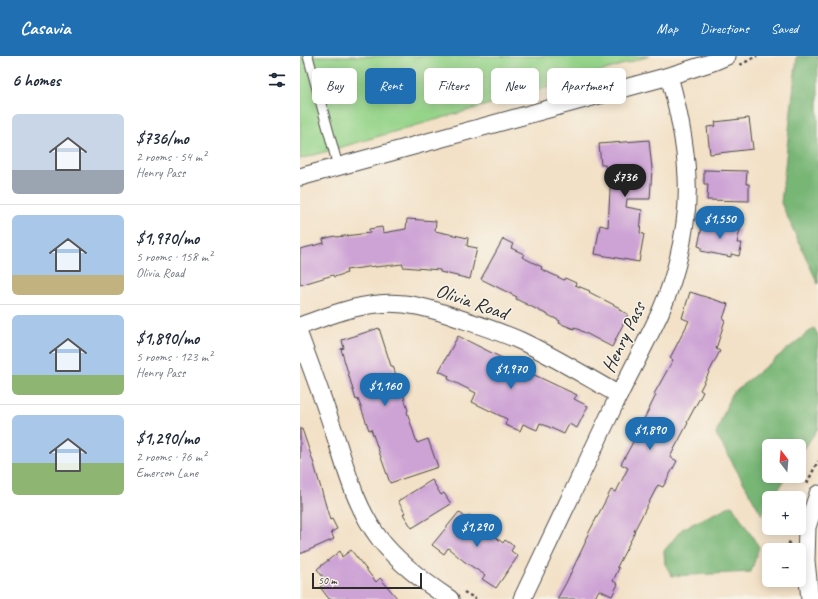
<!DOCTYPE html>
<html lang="en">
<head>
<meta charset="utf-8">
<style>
	body { margin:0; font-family:Caveat,sans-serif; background:#f6f6f7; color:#1f2937; height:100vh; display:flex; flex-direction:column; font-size:15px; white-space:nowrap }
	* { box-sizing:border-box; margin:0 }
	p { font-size:13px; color:#747a83 }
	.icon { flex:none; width:22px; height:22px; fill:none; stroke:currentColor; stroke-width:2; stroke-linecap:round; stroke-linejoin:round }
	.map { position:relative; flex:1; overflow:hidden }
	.panel { display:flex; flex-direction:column; background:#fff; width:300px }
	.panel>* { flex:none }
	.top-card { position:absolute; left:12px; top:12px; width:380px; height:36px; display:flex; gap:8px }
	.needle { width:26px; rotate:344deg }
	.tools { position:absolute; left:462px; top:383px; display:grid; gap:8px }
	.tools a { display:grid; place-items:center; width:44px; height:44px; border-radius:6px; background:#fff; box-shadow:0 2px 10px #0003; font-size:20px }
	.scale { position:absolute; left:12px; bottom:10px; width:110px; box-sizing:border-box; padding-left:4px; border:2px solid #2b2b2b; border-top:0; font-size:11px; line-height:14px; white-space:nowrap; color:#2b2b2b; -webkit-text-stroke:3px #f7f3e8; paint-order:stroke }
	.price { position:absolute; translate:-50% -34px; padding:0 9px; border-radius:14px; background:#1f6fb2; color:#fff; font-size:13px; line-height:26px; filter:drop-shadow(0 1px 2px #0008) }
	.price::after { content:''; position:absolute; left:50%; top:24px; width:12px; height:9px; margin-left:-6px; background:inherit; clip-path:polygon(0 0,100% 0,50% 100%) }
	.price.active { background:#222; color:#fff }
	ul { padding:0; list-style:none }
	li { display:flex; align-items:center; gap:12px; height:100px; padding:0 12px }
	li+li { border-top:1px solid #e0e1e3 }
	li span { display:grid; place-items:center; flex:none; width:112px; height:80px; border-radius:6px; color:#555 }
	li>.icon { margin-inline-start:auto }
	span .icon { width:48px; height:48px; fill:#fffc; stroke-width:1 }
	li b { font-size:17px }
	h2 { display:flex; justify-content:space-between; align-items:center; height:48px; padding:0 12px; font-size:17px }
	.chip { padding:0 14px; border-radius:6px; background:#fff; box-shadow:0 2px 10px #0003; font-size:14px; line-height:36px }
	.chip.active { background:#1f6fb2; color:#fff }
	header { display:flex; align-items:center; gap:24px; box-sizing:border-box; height:56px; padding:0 20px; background:#1f6fb2; color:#fff }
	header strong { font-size:19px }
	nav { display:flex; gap:22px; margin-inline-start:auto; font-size:14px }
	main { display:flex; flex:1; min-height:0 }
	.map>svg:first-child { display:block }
	.green { fill:#96d48a; stroke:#60805a }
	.forest { fill:#78b676; stroke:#527050 }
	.building { fill:#cda3d5 }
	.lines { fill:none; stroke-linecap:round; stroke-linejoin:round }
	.lane-casing { stroke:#494642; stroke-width:11 }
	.street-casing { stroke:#494642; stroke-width:19 }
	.path { stroke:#494642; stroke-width:2.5; stroke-dasharray:3 3; stroke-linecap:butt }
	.lane { stroke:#fff; stroke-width:9 }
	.street { stroke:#fff; stroke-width:17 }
	.labels { text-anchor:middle; stroke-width:3; stroke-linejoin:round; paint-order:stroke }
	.street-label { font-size:20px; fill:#2b2b2b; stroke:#f7f3e8 }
</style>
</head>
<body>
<header>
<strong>Casavia</strong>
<nav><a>Map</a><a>Directions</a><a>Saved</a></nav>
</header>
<main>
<section class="panel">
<h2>6 homes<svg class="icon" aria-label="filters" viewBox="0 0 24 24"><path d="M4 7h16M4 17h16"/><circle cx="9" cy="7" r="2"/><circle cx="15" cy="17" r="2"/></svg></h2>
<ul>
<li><span style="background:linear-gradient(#c9d6e8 70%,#9aa5b1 0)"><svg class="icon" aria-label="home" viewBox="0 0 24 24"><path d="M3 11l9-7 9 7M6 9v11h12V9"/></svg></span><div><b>$736/mo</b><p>2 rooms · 54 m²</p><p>Henry Pass</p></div></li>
<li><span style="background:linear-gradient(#a9c7e8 75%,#c2b280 0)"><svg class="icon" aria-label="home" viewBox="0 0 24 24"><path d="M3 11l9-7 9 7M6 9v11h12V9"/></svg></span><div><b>$1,970/mo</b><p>5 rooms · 158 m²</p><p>Olivia Road</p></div></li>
<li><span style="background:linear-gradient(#a9c7e8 75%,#8fb573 0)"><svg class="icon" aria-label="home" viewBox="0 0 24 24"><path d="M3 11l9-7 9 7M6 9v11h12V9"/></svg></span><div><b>$1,890/mo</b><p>5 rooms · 123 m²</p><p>Henry Pass</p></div></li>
<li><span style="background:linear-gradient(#a9c7e8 60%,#8fb573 0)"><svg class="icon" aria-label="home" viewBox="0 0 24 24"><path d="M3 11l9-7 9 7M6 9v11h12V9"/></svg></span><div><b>$1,290/mo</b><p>2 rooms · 76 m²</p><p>Emerson Lane</p></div></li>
</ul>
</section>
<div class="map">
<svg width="518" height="543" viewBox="0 0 518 543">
	<rect width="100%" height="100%" fill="#f7f3e8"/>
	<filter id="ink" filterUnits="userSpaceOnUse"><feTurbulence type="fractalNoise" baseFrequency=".025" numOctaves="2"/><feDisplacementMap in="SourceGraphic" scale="8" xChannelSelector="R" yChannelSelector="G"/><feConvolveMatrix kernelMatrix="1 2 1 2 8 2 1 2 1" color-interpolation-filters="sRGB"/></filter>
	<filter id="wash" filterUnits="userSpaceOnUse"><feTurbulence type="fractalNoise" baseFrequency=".012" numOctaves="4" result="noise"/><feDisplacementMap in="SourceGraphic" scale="16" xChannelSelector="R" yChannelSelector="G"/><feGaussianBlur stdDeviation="0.9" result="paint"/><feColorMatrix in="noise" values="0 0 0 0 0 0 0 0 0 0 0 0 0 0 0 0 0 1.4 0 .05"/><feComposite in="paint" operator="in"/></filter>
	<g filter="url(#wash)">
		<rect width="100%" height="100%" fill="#f3e1c7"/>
		<!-- green -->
		<path class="green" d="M0,0H349L287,20L0,103Z"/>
		<!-- forest -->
		<g class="forest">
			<path d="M497,0H518V228L481,147Z"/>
			<path d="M514,272L518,279V372L499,401V390H469V420H487L473,442H469V448L462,459L416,378L431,338Z"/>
			<path d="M432,449L459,491L451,516L372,520L365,508L364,495L382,473Z"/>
		</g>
		<g id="blocks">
			<!-- building -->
			<g class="building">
				<path d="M449,62L453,93L410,98L407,71L416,70L415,66Z"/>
				<path d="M349,84L352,113L350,143H327L326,151L342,154L340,177L344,178L339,206L295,198L300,169L308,171L311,116H306L305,109H301L299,88Z"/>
				<path d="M404,114L447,115L446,128H449V145L407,144L408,128H404Z"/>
				<path d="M107,163L136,165L135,175L168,182L167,190L177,192L170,223L140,216V214L103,211V208L75,211V210L46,214L47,217L34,221L33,219L0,229V193L24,187L23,183L35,180L36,181L70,177L69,173L82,171L83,177L106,173Z"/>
				<path d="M403,166L440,174L437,187H442L439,200L431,198V201L401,195V191L398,190Z"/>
				<path d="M203,183L213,188L211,192L224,198L222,201L242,211L241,213L264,224L265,222L276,227L275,229L290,235L289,236L320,252L319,254L328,258L312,291L274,271V273L259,267L260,265L216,243L217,241L181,223Z"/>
				<path d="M390,236L428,248L423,263L425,264L416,293L420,295L400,334L403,336L387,366L388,367L370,401L377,405L363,431L358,429L334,475L335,476L317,511L319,512L313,525L318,528L312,540L299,534L294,543H257L266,527L286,485L285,484L311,434L316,436L328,412L321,408L339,375H338L356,339L354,338L373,304L370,302L389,265L382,262Z"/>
				<path d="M79,272L91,310H93L99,328L100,327L108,355L107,356L117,387L128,383L138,411L90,427L71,373L69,374L58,343L56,344L41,293L44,292L42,284Z"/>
				<path d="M158,280L208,305L206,309L227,319L228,316L277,339L274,343L288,350L277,372L269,368L264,378L240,367L237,374L223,368L220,375L205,369L207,363L172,346L176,337L148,323L149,320L139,315Z"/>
				<path d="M0,373H2L14,408L30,464L32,463L37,473L31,476L34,483L0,498Z"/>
				<path d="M132,424L141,439L144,437L151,448L112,472L103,458L105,457L98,445Z"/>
				<path d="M159,456L166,462L169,459L203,487L205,484L214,490L211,495L218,500L196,532L182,523L185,519L165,506L148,492L144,498L132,489Z"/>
				<path d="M51,494L76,526L80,522L98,543H29L20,531L26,525L17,513L40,495L42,501Z"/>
			</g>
		</g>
	</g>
	<g filter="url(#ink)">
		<use href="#blocks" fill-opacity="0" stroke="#494642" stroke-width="1"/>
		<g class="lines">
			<defs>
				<path id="lane" d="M8,0L38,110"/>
				<g id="street">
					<path d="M0,121L369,20L413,6L427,0"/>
					<path d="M0,270C25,261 52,250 78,248C106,245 133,253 158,262C179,269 201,276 221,285C255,301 287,321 319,339"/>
					<path d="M0,281C11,311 22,340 32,370C45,408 54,449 79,482C98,507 124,526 150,543"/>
					<path d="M222,543C254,476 286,408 318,341C332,313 347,285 360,257C372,230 381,196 385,167C392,120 382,66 369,20"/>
					<path d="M510,543L506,505L507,471L518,438"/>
				</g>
			</defs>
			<!-- lane casing -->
			<use href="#lane" class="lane-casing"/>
			<!-- street casing -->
			<use href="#street" class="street-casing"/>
			<!-- path -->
			<g class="path">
				<path d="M440,9L457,0"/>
				<path d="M507,427L518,405"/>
				<path d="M487,494V492L490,485"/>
				<path d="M164,536L176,543"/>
			</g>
			<!-- lane -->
			<use href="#lane" class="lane"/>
			<!-- street -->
			<use href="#street" class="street"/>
		</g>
	</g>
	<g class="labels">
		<!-- street labels -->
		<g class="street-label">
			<text transform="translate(172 245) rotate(19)" y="7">Olivia Road</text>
			<text transform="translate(323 281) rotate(-64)" y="7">Henry Pass</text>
		</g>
	</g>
</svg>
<div class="tools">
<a><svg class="needle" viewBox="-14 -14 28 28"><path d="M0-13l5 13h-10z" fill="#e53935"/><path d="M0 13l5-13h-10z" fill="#747a83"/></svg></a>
<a>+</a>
<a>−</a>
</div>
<div class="scale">50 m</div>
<b class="price active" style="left:325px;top:142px">$736</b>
<b class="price" style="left:420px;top:184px">$1,550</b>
<b class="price" style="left:211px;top:334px">$1,970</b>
<b class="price" style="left:85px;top:351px">$1,160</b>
<b class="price" style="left:350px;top:395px">$1,890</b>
<b class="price" style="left:177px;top:492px">$1,290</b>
<div class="top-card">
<a class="chip">Buy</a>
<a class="chip active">Rent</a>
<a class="chip">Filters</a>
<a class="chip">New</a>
<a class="chip">Apartment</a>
</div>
</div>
</main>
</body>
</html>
